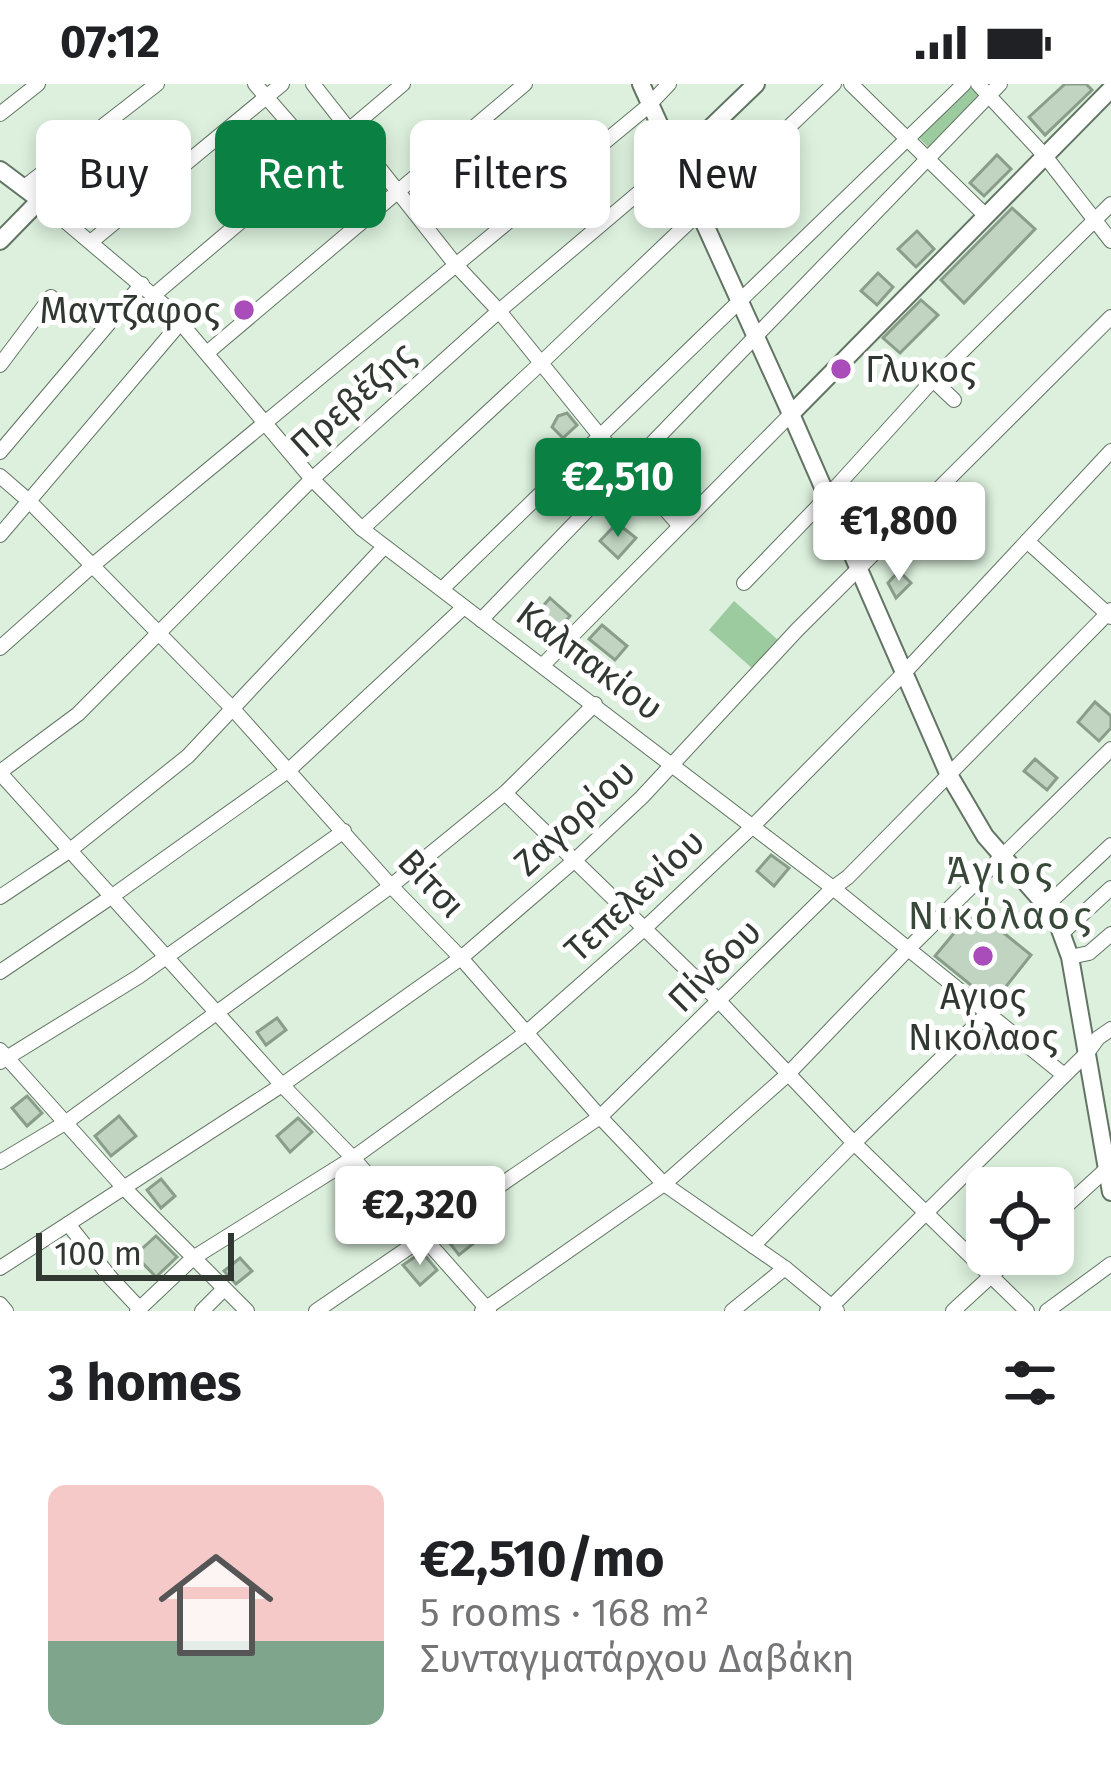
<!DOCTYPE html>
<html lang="en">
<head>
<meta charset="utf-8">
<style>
	body { margin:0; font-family:"Fira Sans",sans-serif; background:#f6f6f6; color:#202124; height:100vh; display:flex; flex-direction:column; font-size:45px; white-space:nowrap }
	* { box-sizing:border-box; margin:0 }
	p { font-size:39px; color:#757577 }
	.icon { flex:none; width:66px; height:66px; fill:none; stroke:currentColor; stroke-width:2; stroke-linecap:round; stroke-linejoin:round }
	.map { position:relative; height:1227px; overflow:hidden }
	.side { display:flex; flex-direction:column; background:#fff; flex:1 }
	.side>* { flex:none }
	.top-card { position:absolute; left:36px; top:36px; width:1041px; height:108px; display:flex; gap:24px }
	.fabs { position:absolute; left:966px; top:1083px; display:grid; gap:24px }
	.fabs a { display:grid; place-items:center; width:108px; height:108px; border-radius:18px; background:#fff; box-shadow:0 6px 18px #0003; font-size:60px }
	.scale { position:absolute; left:36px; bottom:30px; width:198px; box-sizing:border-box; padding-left:12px; border:6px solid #303831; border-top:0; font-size:33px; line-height:42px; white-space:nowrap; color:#303831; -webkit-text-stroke:9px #fff; paint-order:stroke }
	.price { position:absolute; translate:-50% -102px; padding:0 27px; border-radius:12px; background:#fff; color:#222; font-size:39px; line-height:78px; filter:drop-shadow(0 3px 6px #0008) }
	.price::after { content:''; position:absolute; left:50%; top:72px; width:36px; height:27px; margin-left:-18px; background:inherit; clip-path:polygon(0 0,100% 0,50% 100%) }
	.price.active { background:#0b8043; color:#fff }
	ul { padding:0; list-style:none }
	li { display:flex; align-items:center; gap:36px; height:300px; padding:0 48px }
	li span { display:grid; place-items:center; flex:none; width:336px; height:240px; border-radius:18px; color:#555 }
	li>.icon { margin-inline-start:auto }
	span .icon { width:144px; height:144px; fill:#fffc; stroke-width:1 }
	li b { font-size:51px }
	h2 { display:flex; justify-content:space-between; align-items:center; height:144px; padding:0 48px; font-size:51px }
	.pill { padding:0 42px; border-radius:18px; background:#fff; box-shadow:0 6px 18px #0003; font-size:42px; line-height:108px }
	.pill.active { background:#0b8043; color:#fff }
	.status { display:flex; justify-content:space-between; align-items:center; height:84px; padding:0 60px; background:#fff; direction:ltr }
	.status svg { height:33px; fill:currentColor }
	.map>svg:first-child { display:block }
	.green { fill:#9ccba0 }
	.building { fill:#c0d4c1; stroke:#8a9d8b; stroke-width:3 }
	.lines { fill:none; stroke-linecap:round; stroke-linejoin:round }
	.minor-casing { stroke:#627463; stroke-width:16 }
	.tertiary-casing { stroke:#627463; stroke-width:20 }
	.minor { stroke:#fff; stroke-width:14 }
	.tertiary { stroke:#fff; stroke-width:16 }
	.poi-dot { fill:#a84db9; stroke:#fff; stroke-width:4.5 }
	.labels { text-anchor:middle; stroke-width:10; stroke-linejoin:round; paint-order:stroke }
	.poi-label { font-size:36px; fill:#303831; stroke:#fff; text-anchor:end }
	.street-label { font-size:36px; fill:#303831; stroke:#fff }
	.neighbourhood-label { font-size:39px; letter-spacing:3px; fill:#38493a; stroke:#fff }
</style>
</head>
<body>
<div class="status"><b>07:12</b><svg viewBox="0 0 49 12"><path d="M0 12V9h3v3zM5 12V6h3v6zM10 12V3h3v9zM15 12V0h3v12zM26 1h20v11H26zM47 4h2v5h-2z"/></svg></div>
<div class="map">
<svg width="1111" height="1227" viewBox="0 0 1111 1227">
	<rect width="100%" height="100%" fill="#dcf0dd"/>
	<!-- green -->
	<g class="green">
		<path d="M970,3L981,14L930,65L919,54Z"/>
		<path d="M734,517L778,556L753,585L709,546Z"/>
	</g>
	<!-- building -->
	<g class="building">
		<path d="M1065,0H1086L1092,6L1045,51L1029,33Z"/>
		<path d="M347,62L359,77L347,87L335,73Z"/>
		<path d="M997,71L1011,85L984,112L970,99Z"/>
		<path d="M1012,124L1035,145L964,219L941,196Z"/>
		<path d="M917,147L934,165L916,183L898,165Z"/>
		<path d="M878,189L893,203L877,221L861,207Z"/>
		<path d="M921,216L938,231L900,269L883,254Z"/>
		<path d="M567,329L577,341L563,354L552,343L558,332Z"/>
		<path d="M617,439L636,454L618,474L600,457Z"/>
		<path d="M899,487L911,499L896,514L888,499Z"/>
		<path d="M550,514L570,532L556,548L536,530Z"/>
		<path d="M602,541L627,562L615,576L589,555Z"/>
		<path d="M1095,618L1111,632V644L1099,657L1078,638Z"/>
		<path d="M1035,675L1057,694L1047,706L1024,687Z"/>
		<path d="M771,771L789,784L774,802L757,787Z"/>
		<path d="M974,825L1031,871L993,919L935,872Z"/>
		<path d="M277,934L286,946L266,961L257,948Z"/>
		<path d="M27,1012L42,1029L27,1042L12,1024Z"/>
		<path d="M119,1032L136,1052L111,1072L95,1052Z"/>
		<path d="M298,1034L312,1048L290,1068L277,1052Z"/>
		<path d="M161,1095L175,1112L161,1124L147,1106Z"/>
		<path d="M471,1135L484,1151L459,1171L445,1153Z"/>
		<path d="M156,1152L177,1173L156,1193L135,1171Z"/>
		<path d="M422,1168L437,1186L420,1201L403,1181Z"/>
		<path d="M240,1174L252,1187L236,1200L224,1187Z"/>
	</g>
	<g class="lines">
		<defs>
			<g id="minor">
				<path d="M255,0L317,71"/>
				<path d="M313,0L455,180L499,227L600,352L680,442"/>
				<path d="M851,0L986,132"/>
				<path d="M978,0L1045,72L1111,157"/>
				<path d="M0,30L38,0"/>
				<path d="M23,104L157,0"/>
				<path d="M40,116L169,225L312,395L362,445L833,804L1064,991"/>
				<path d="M92,157L282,0"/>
				<path d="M154,211L403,0"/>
				<path d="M208,268L525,0"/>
				<path d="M0,281L51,213"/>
				<path d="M933,296L954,316"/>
				<path d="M0,368L142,200"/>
				<path d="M0,392L30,418L233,625L391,802L461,874L600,1033L664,1100L785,1184L837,1227"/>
				<path d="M362,445L541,279L834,0"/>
				<path d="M0,451L181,238"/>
				<path d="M1027,457L1111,533"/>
				<path d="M744,499L827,413L933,296L1111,120"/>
				<path d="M442,505L964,0"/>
				<path d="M481,536L1000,0"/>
				<path d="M0,564L93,481L647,23L669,0"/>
				<path d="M543,581L791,330"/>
				<path d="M0,688L78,630L312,395L499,227L675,78"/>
				<path d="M0,689L282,1001L353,1074L489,1227"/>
				<path d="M505,709L720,918L854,1059L1027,1227"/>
				<path d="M0,813L69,767L188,672L384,463"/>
				<path d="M1047,821L1111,761"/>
				<path d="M1063,848L1111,804"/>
				<path d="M1070,873L1089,869L1111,850"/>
				<path d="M0,888L111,813L289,686L464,523"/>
				<path d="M0,966L125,1105L247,1227"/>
				<path d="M0,978L138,893L344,747"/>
				<path d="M0,1078L65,1039L391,802L505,709L595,620"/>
				<path d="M1053,1134L1111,1081"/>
				<path d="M68,1140L110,1193L140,1225"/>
				<path d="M753,1162L854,1059L988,929"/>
				<path d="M0,1184L282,1001L461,874L575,776L642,713L797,546L1111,233"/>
				<path d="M0,1220L6,1227"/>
				<path d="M137,1227L193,1174L353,1074L526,949L645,844L753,742L904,589L1111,367"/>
				<path d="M202,1227L224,1205"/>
				<path d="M316,1227L600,1033L833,804L848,793L1111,526"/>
				<path d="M482,1227L664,1100L787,991L908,865L1111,665"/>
				<path d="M732,1227L785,1184"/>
				<path d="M827,1227L1087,969L1098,954L1111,945"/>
				<path d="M953,1227L1015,1170"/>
				<path d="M1047,1227L1111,1180"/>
			</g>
			<g id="tertiary">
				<path d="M641,0L791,330L948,689L985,752L1055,832L1070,873L1111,1108"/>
				<path d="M675,78L756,0"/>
				<path d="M0,86L40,116L0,157"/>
				<path d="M791,330L1111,5"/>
			</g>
		</defs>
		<!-- minor casing -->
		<use href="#minor" class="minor-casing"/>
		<!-- tertiary casing -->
		<use href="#tertiary" class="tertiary-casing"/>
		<!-- minor -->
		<use href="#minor" class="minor"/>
		<!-- tertiary -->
		<use href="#tertiary" class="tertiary"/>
	</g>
	<!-- markers -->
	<g class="poi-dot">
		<circle cx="244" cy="226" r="12"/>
		<circle cx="841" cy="285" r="12"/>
		<circle cx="983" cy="872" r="12"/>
	</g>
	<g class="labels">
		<!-- poi labels -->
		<g class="poi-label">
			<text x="220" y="239">Μαντζαφος</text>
			<text x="865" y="298" text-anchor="start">Γλυκος</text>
			<text x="983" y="925" text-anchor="middle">Αγιος<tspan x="983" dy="41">Νικόλαος</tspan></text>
		</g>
		<!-- street labels -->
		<g class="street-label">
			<text transform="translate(352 315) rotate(-42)" y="13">Πρεβέζης</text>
			<text transform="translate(590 576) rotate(37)" y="13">Καλπακίου</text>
			<text transform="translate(574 733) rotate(-43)" y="13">Ζαγορίου</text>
			<text transform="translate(432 799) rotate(47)" y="13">Βίτσι</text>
			<text transform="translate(634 811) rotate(-43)" y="13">Τεπελενίου</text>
			<text transform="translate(714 881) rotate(-45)" y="13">Πίνδου</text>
		</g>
		<!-- neighbourhood labels -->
		<g class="neighbourhood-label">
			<text x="1001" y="800">Άγιος<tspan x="1001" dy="45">Νικόλαος</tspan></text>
		</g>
	</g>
</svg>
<div class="fabs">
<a><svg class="icon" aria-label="locate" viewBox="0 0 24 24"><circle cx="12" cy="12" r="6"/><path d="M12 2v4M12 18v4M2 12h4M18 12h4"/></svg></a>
</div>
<div class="scale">100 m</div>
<b class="price active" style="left:618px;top:456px">€2,510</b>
<b class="price" style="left:899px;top:500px">€1,800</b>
<b class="price" style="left:420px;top:1184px">€2,320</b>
<div class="top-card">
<a class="pill">Buy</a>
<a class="pill active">Rent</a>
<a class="pill">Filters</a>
<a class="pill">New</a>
</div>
</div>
<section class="side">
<h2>3 homes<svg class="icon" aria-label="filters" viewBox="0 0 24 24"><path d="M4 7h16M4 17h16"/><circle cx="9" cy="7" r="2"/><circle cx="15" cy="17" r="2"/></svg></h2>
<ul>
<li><span style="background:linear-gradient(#f6c9c9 65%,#7fa58c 0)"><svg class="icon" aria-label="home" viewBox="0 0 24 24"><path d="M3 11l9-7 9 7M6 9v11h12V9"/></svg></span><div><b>€2,510/mo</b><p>5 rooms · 168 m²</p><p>Συνταγματάρχου Δαβάκη</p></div></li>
</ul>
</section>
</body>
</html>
